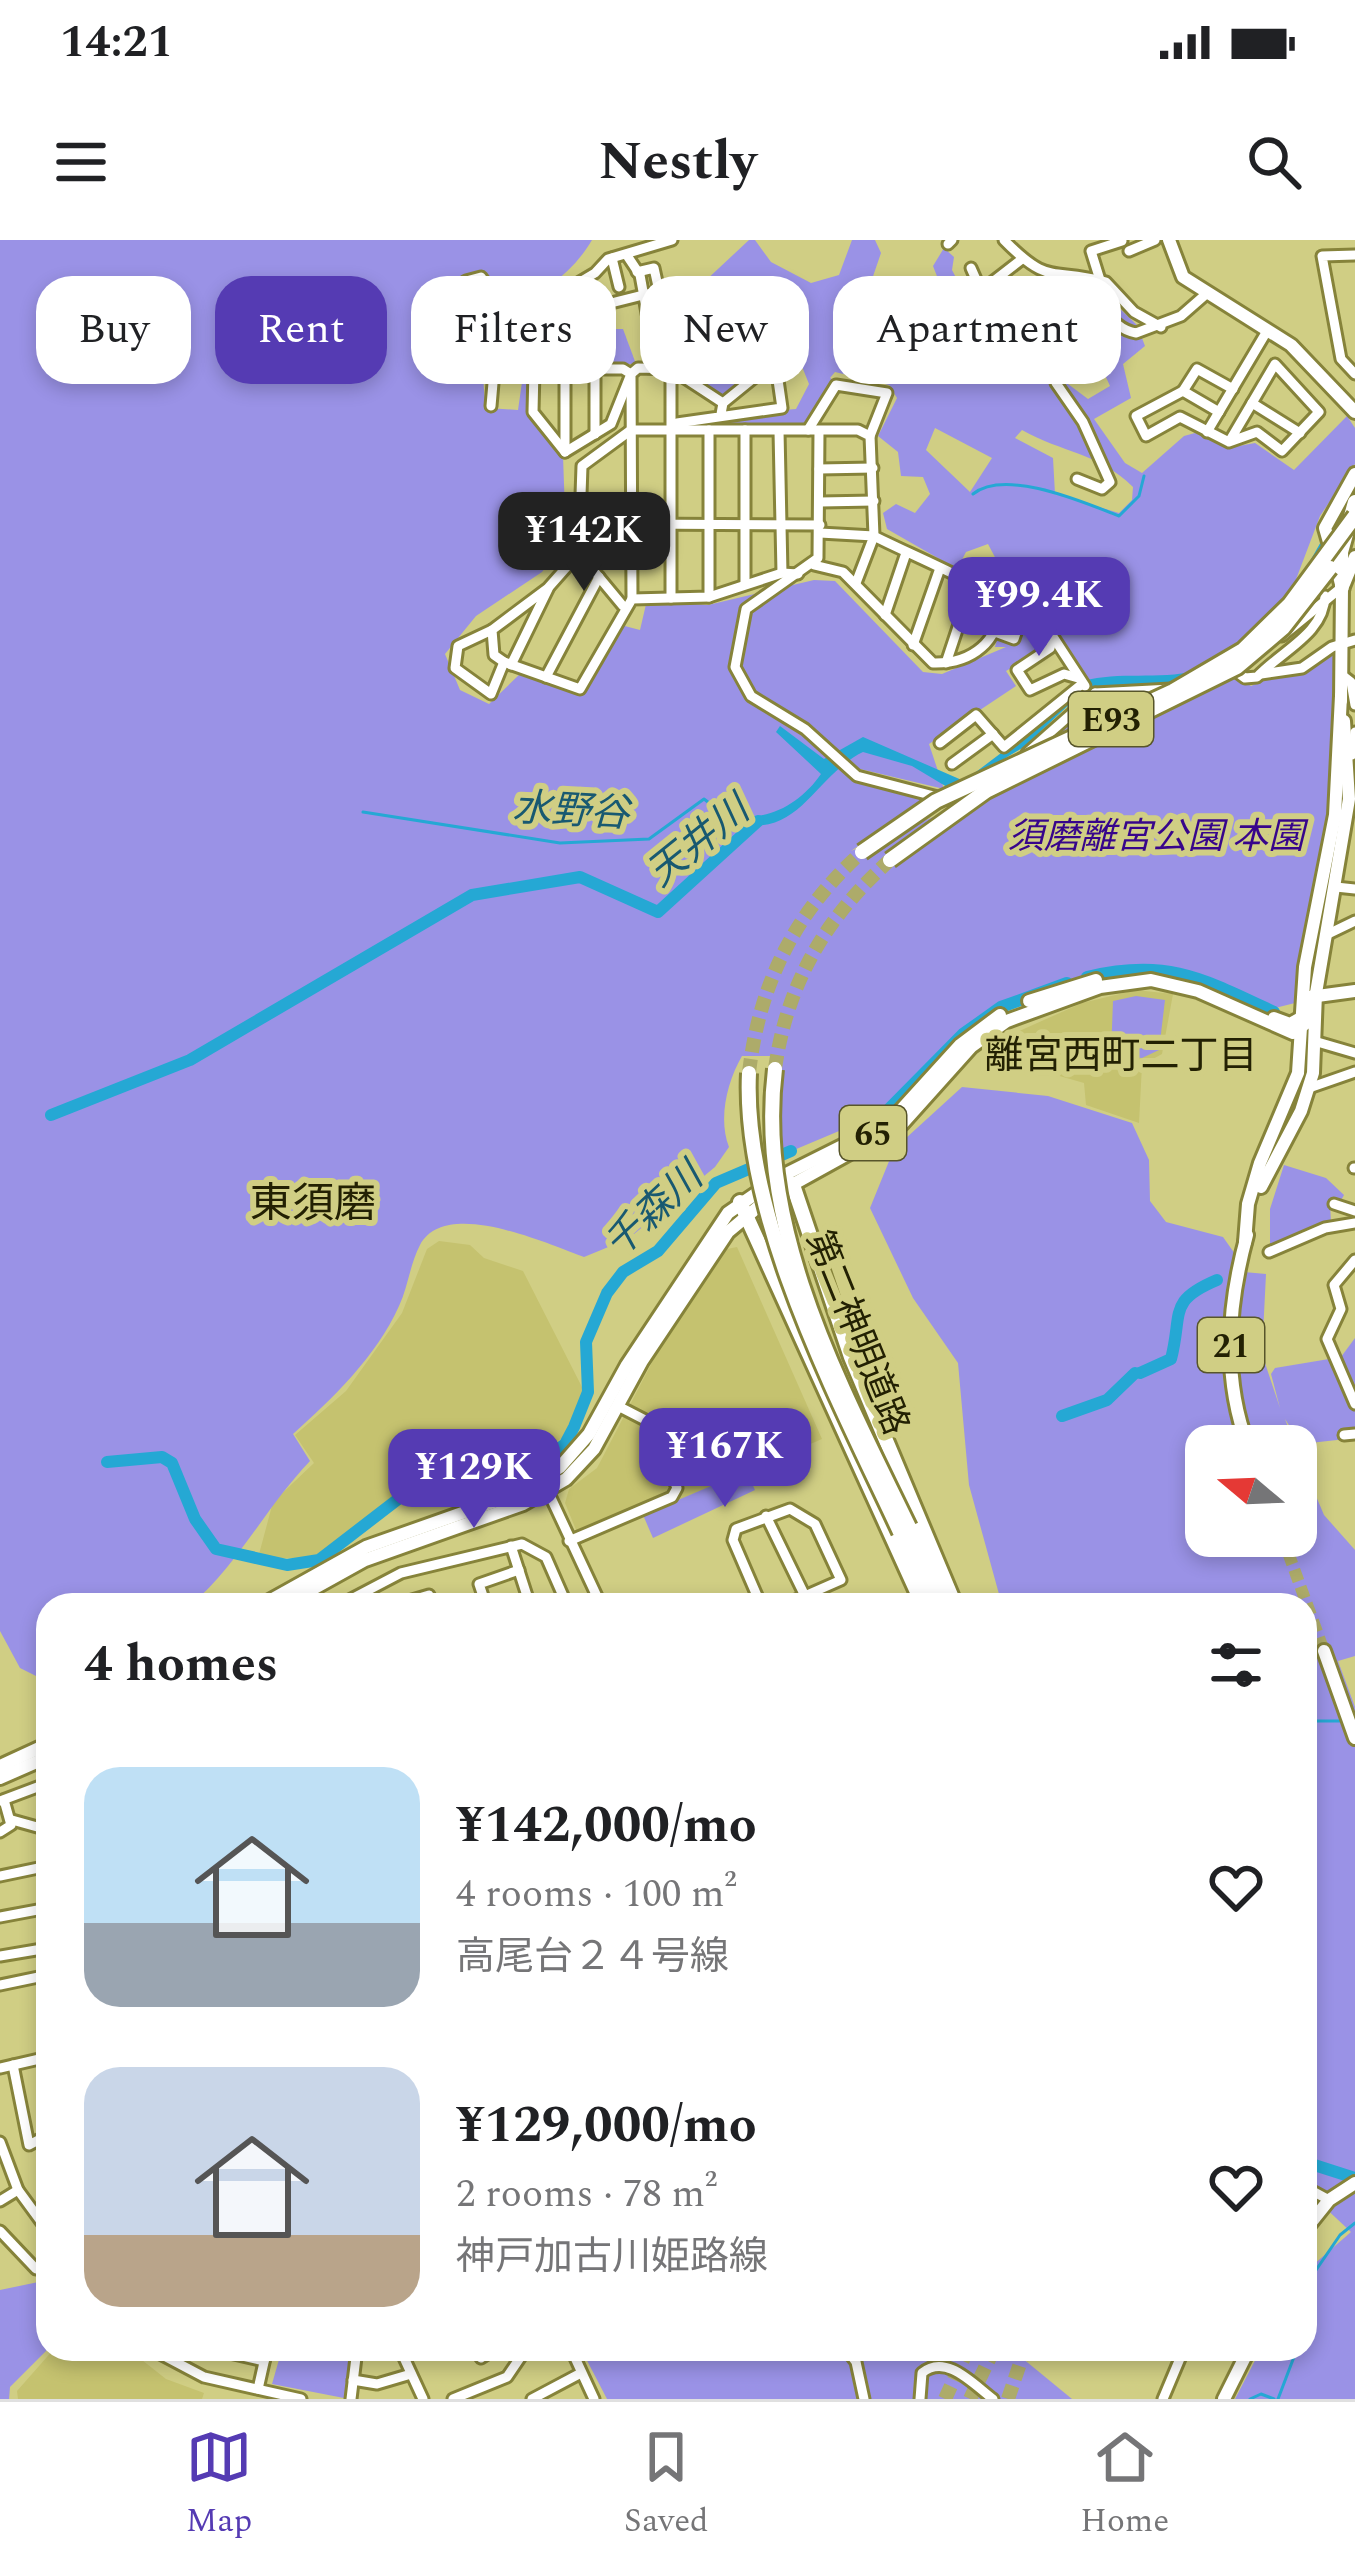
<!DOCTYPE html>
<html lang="en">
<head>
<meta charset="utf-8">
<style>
	body { margin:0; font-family:Spectral,"Noto Sans JP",serif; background:#f6f6f6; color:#202124; height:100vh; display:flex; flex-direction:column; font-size:45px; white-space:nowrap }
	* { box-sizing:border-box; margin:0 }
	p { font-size:39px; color:#757577 }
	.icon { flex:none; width:66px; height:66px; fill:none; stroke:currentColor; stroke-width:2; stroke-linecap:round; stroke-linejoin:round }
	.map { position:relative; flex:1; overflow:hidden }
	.details { position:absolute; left:36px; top:1353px; width:1281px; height:768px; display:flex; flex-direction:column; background:#fff; border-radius:36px; box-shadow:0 6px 18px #0003 }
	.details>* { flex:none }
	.guide { position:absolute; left:36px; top:36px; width:1284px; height:108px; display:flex; gap:24px }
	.needle { width:78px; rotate:289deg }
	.tools { position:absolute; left:1185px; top:1185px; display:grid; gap:24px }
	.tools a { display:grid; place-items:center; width:132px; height:132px; border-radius:24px; background:#fff; box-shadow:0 6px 18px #0003; font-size:60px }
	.price { position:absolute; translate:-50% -102px; padding:0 27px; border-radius:24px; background:#553bb3; color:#fff; font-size:39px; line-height:78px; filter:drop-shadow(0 3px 6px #0008) }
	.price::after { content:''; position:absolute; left:50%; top:72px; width:36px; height:27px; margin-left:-18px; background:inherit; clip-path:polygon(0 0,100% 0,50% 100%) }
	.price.selected { background:#222; color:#fff }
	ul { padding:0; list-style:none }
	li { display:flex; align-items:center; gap:36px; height:300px; padding:0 48px }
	li span { display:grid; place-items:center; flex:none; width:336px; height:240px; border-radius:36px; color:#555 }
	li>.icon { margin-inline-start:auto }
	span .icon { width:144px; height:144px; fill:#fffc; stroke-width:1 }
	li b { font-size:51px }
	h2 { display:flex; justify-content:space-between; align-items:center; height:144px; padding:0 48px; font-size:51px }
	.pill { padding:0 42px; border-radius:36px; background:#fff; box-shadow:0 6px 18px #0003; font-size:42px; line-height:108px }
	.pill.selected { background:#553bb3; color:#fff }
	.status { display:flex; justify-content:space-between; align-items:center; height:84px; padding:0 60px; background:#fff; direction:ltr }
	.status svg { height:33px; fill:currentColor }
	header { display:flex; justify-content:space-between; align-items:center; height:156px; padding:0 48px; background:#fff; font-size:54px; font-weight:700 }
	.dock { display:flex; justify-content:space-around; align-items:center; height:168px; border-top:3px solid #e0e0e0; background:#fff; font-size:33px; color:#757577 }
	.dock a { display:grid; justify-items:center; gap:6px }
	.dock .selected { color:#553bb3 }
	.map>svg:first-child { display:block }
	.built { fill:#c5c26f }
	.green { fill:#9a92e6; fill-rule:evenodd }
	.water { fill:#25a8d4 }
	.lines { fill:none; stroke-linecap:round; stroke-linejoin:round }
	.stream { stroke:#25a8d4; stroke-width:3 }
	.river { stroke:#25a8d4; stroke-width:12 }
	.major-tunnel { stroke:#adab6a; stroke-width:12; stroke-dasharray:12 6; stroke-linecap:butt }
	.highway-tunnel { stroke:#adab6a; stroke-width:14; stroke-dasharray:14 7; stroke-linecap:butt }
	.minor-casing { stroke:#86833a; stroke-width:15 }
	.major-casing { stroke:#86833a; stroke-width:18 }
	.highway-casing { stroke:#86833a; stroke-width:20 }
	.minor { stroke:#fff; stroke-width:9 }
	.major { stroke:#fff; stroke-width:12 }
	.highway { stroke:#fff; stroke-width:14 }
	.highway-bridge-casing { stroke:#86833a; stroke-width:20; stroke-linecap:butt }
	.highway-bridge { stroke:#fff; stroke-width:14 }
	.labels { text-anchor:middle; stroke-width:12; stroke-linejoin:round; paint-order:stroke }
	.shield { fill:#d0ce84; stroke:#57552a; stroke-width:3 }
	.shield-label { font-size:33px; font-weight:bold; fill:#232103 }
	.park-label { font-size:36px; font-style:italic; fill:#37058b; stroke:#d0ce84 }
	.street-label { font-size:36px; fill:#232103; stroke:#d0ce84 }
	.water-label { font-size:39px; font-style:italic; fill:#185971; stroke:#d0ce84 }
	.neighbourhood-label { font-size:39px; fill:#232103; stroke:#d0ce84 }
	.quarter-label { font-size:42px; fill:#232103; stroke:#d0ce84 }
</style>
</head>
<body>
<div class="status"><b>14:21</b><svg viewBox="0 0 49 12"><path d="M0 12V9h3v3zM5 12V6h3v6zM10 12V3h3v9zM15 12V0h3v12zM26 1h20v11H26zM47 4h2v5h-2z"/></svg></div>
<header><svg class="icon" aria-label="menu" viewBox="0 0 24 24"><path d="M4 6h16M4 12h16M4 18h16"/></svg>Nestly<svg class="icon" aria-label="search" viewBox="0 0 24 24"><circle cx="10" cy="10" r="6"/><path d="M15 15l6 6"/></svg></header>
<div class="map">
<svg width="1355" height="2159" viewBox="0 0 1355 2159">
	<rect width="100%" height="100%" fill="#d0ce84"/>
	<!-- built -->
	<g class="built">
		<path d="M1136,750L1173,754L1162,814L1142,825L1139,883L1086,865L1084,843L1028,827L1008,796L1082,763Z"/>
		<path d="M439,1001L470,1005L484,1018L523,1031L584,1151L565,1195L543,1214L470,1228L404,1250L319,1318H258L273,1262L314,1223L295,1195L346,1151L402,1073L427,1009Z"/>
		<path d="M737,1007L822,1199L581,1302L565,1263L569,1249L597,1228L658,1111L727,1009Z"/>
		<path d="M54,2109H128L166,2139L204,2153L202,2159H18L17,2151Z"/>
	</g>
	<!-- green -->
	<g class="green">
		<path d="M0,0H592C572,34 544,51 510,70L483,32L472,38L485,62L494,61L504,77C485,102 479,136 487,168L518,170L522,142L531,139L529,173L563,216L566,300L542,332L476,376L445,414L460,450L489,464L522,432L585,453L617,384L640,390L647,360L708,365L814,340L835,341L923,432L942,434L1006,407H995L998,396L1014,400L1024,375H1035L1041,401L1032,404L1037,413L1006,431L1016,446L929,504L944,549L860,529L853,540L925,559L851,611L955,568L1014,534L1101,456L1181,461L1235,436L1251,446L1334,409L1330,572L1295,763L1275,768L1167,728L1114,730L1001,769L896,867L775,918V816H742C727,842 718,879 729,907L715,927L628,999L584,1017C547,1004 446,957 420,1005C410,1024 408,1047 399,1066C376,1117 333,1158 293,1194L310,1221C266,1267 239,1323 191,1365H48V1442L20,1428L0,1391Z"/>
		<path d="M749,0H755L771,22L811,43L839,35L852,0H875L881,13L869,48L886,79L906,83L923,57L942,49L933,26L944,8L954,17L952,30L965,55L938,90L949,104L984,108L1008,83L1045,104L1060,138L1088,159L1110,146L1081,83L1061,84L1045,65L1065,51L1099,49L1137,85L1145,106L1123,124L1131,158L1094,179L1125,223L1142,233L1184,196L1195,193L1228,208L1255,203L1294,230L1347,176L1355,188V224L1320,276L1292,350L1279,366L1229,416L1173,442L1098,444L1091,449L1036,367L1022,326L997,321L988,304L966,312L957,329L887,289L883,273L896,264L915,273L930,254L923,237L901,236L898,212L878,196L897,158L889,145L835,132L830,138L836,141L806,186H678L719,175L796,169L809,144L801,124L777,113L722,155L651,114L649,81L656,59L703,43ZM935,188L992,218L970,252L926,210ZM1022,190C1062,213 1098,212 1133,247L1132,260L1119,273L1055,254L1053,218L1015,198Z"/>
		<path d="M623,89L636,124H523L515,111L523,90Z"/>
		<path d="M1136,756L1165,760L1159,810L1142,818L1111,814L1113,761Z"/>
		<path d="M962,847L1048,856L1132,883L1149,920L1150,961L1166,982L1223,997L1235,1014L1233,1031L1266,1034L1262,1114L1280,1168L1271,1134L1275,1128L1341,1117L1355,1098V1198L1301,1204L1285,1179L1295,1206H1206V1296H1296V1209L1324,1275L1355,1310V1416L1338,1421L1355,1467V2159H1235L1261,2109H1305V2032L1351,1992L1305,1949V1365H1002L969,1245L958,1123L913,1058L870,968L894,909Z"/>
		<path d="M1284,925L1326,938L1344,955L1339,964L1330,963L1331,983L1270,1008V969Z"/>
		<path d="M746,1231L755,1250L653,1298L643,1275Z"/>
		<path d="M48,2040V2109L10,2147L9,2159H0V2050Z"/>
		<path d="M282,2109H355L349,2159L272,2144Z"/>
		<path d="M581,2109H1011L1072,2159H607Z"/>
	</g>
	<!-- water -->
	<path class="water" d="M1355,245V269L1313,344L1206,436L1144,448L1089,446L1024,507L952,550L912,526L863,512C811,537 797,610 721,577L723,571C760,587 799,566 821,534L776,492L780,486L824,519L863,497L964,541L1050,476L1084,441C1118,431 1159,440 1195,431C1279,410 1311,308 1355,245Z"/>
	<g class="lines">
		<!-- stream -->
		<g class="stream">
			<path d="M973,254C1005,228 1083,262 1119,276L1139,256L1144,236"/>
			<path d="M363,572L560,603L649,599L704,559L721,572"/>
			<path d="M1305,1481H1342"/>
			<path d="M1305,2079L1314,2033L1340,1995L1355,1983"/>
			<path d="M1250,2159L1261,2154L1274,2159"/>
			<path d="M1278,2159L1297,2109"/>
		</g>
		<!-- river -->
		<g class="river">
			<path d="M1087,737C1167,718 1202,738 1274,772"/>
			<path d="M886,872L963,794L1001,767L1067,743"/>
			<path d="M51,875L190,820L472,655L580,637L658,672L758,581"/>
			<path d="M1140,1133L1171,1119C1183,1073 1167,1061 1217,1040"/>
			<path d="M1062,1176L1107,1160L1135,1133"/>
			<path d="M107,1222L162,1217L172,1223L195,1279L216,1309L287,1325L319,1320L406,1253L471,1232L544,1220L565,1204L574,1187L588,1152L586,1102L607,1053L623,1032L658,1011L716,943L791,911"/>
			<path d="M1305,1922L1355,1938"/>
		</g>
		<!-- major-tunnel -->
		<g class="major-tunnel">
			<path d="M1304,840L1311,735"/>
			<path d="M1282,1296L1324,1411"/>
		</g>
		<!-- highway-tunnel -->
		<g class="highway-tunnel">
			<path d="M775,829C787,743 826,677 890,620"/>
			<path d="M749,833C759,744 795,672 862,612"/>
			<path d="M945,2159L968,2109"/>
			<path d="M970,2159L994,2109"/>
			<path d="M1008,2159L1025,2109"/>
		</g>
		<defs>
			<g id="minor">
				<path d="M1004,0C1050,47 1051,27 1106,42L1134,72L1161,87"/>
				<path d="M948,4L952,0"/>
				<path d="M1129,11L1155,0"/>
				<path d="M1355,15L1322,16L1341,119L1355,134"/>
				<path d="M628,17L640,35L653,106"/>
				<path d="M612,18L619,47"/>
				<path d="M971,28L982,53"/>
				<path d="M1100,40L1091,11L1122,1"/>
				<path d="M615,62L659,51L654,28L637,32"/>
				<path d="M433,70L466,41L481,37L510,76"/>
				<path d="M955,71L1022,19"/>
				<path d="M510,76L536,68L595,33L608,19L672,0"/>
				<path d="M977,78L990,69L984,52"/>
				<path d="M534,129H623L631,134L611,184L565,212L533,172Z"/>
				<path d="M565,129V212"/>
				<path d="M595,129V194"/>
				<path d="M1183,151L1136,176L1146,196L1180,177L1229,202L1257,192L1282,211L1319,172L1275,124L1229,202"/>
				<path d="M1252,163L1300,193"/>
				<path d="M491,166L497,97L510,76"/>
				<path d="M1219,172L1183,151L1197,129L1233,149"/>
				<path d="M671,190L677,183L782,168L776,126L771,124L723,163L721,174"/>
				<path d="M709,190V357"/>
				<path d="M808,190L836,145L887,153L870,196"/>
				<path d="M779,191L782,333"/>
				<path d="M819,191L818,318L746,369L735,427L751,456L805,489L857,536L957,562L971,556"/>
				<path d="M1207,192L1267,91"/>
				<path d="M819,229L873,228"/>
				<path d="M1077,239L1102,249L1110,242L1083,182L1056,143L1048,106L1069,54L1084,50C1105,62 1109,88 1136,93L1181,76L1205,55"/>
				<path d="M820,262L874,261"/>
				<path d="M633,284L820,285"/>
				<path d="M820,293L874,296L856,343"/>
				<path d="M579,313L623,366"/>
				<path d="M798,334L782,333L709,357L632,359L580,449L504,422L494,415L492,390L548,348L579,313L582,226L631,190H858L870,196L874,296C900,310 985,345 998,361C1003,401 971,424 933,423L843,332L814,325"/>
				<path d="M745,344V190"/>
				<path d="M671,358V129"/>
				<path d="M632,359L631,134L638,128L671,129L723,163"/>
				<path d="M885,375L906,313"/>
				<path d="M492,390L458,406L455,428L491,454L504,422"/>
				<path d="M995,392L1014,399L1022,375L1035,369L1085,446"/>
				<path d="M1282,396L1342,347"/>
				<path d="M1053,398L1050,408L1017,430L1030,450L1064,434L1078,438"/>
				<path d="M913,405L939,331"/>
				<path d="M946,423L972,345"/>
				<path d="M511,425L548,349"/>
				<path d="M1230,427L1245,438L1257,437C1281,411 1324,394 1325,356"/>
				<path d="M1261,434L1302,428L1332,407L1355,400"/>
				<path d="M1342,435L1351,442L1355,465"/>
				<path d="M546,437L599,337"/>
				<path d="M1095,453L1171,449"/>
				<path d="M940,503L976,475L1004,507L1082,444"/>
				<path d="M1027,513L1095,453"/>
				<path d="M1352,515L1355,492"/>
				<path d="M952,524L993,494"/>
				<path d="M1336,647L1355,649"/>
				<path d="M1326,695L1355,681"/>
				<path d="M1314,801L1355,813"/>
				<path d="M1309,848L1355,832"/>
				<path d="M1354,928H1355"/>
				<path d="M1334,964L1355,971"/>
				<path d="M1269,1012L1325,988L1355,983"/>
				<path d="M1355,1020L1334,1045L1341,1069L1327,1099L1355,1164"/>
				<path d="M1344,1195L1355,1194"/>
				<path d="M545,1245L601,1365"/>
				<path d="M766,1276L805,1356"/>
				<path d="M569,1301L672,1257L677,1248L651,1183L618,1166"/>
				<path d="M511,1306L530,1365"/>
				<path d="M340,1365L401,1333L522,1304L546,1317L567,1365"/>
				<path d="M395,1365L429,1355L433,1365"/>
				<path d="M486,1365L479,1344L519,1330"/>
				<path d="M761,1365L733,1300L736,1289L790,1269L815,1284L841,1340L784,1365"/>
				<path d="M0,1561L48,1543"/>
				<path d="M12,1580L48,1590"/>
				<path d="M0,1592L11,1585L4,1560"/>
				<path d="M0,1636L48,1626"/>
				<path d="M0,1677L48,1668"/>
				<path d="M0,1716L48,1708"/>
				<path d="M0,1745L48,1735"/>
				<path d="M13,1825L29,1905L48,1895"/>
				<path d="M0,1828L48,1817"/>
				<path d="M0,1902L18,1950L48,1991"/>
				<path d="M48,1939V1942"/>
				<path d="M1305,1947L1329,1960"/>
				<path d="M0,1961L18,1950"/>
				<path d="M0,1991L36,2029"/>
				<path d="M151,2109L204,2137L301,2159"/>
				<path d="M212,2109L264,2121"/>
				<path d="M400,2109L423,2159"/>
				<path d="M476,2109L481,2118L495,2109"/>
				<path d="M571,2109L594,2159"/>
				<path d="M846,2109L856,2122L864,2159"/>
				<path d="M353,2140L377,2144L411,2134"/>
				<path d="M258,2149L267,2109"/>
				<path d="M351,2159L357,2109"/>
				<path d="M453,2159L507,2137L526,2109"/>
				<path d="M532,2159L581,2133"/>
				<path d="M920,2159L922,2133C946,2113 973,2144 993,2159"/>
				<path d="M1163,2159L1184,2109"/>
			</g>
			<g id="major">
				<path d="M1169,0L1183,37L1291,105L1355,172"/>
				<path d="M1344,344L1355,317"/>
				<path d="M1341,461L1342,347L1325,288L1355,234"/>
				<path d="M1310,757L1355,751"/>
				<path d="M1029,761L1096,740"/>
				<path d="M1274,778L1290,784L1299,779"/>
				<path d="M1261,947L1301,871L1313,833L1316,753L1349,559L1344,481"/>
				<path d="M1247,995C1228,1064 1222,1138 1248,1206"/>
				<path d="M1245,1002L1248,964L1260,923L1298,833L1305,727L1335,575L1341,456"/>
				<path d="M262,1365L366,1307L513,1255L560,1227L589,1194L627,1125L728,973L780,937L890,882L960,805L1000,775"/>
				<path d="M284,1365L365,1320L523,1264L566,1239L594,1209L642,1121L728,992L770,957L902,884L971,807L1007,781L1100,747L1151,740L1198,751L1293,793L1309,781L1316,753"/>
				<path d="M1324,1411L1355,1498"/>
				<path d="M0,1526L48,1504"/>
				<path d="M0,1538L48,1517"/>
				<path d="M1305,1990L1329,1960L1355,1943"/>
				<path d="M1224,2159L1249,2109"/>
			</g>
			<g id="highway">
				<path d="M1342,347L1341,312L1355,262"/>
				<path d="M780,937L793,945L851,1117L955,1365"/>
				<path d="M740,962L923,1365"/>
				<path d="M909,1287L945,1365"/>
				<path d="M900,1292L930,1355"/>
			</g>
		</defs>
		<!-- minor casing -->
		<use href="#minor" class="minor-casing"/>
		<!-- major casing -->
		<use href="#major" class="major-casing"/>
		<!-- highway casing -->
		<use href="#highway" class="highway-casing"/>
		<!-- minor -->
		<use href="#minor" class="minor"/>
		<!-- major -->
		<use href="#major" class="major"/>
		<!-- highway -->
		<use href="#highway" class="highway"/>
		<defs>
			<g id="highway-bridge">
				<path d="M862,612L936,561L1173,451L1243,410L1290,364L1355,276"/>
				<path d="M890,620L986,551L1237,427L1283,388L1330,328"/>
				<path d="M775,829C755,990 841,1146 909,1287"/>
				<path d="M749,833C742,979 839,1161 900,1292"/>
			</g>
		</defs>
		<!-- highway-bridge casing -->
		<use href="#highway-bridge" class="highway-bridge-casing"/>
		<!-- highway-bridge -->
		<use href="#highway-bridge" class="highway-bridge"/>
	</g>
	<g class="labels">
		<!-- shield labels -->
		<g class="shield">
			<rect x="1069" y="452" width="84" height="54" rx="9"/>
			<rect x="840" y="866" width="66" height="54" rx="9"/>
			<rect x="1198" y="1078" width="66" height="54" rx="9"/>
		</g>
		<g class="shield-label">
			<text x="1111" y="491">E93</text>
			<text x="873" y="905">65</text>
			<text x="1231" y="1117">21</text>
		</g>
		<!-- park labels -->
		<g class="park-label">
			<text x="1156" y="608">須磨離宮公園 本園</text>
		</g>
		<!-- street labels -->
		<g class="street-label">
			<text transform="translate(859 1092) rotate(68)" y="13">第二神明道路</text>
		</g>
		<!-- water labels -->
		<g class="water-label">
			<text transform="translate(571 569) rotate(3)" y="14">水野谷</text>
			<text transform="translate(697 600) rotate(-39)" y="14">天井川</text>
			<text transform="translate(652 969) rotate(-43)" y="14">千森川</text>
		</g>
		<!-- neighbourhood labels -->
		<g class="neighbourhood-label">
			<text x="1121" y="828">離宮西町二丁目</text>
		</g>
		<!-- quarter labels -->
		<g class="quarter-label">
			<text x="313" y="977">東須磨</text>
		</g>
	</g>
</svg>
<div class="tools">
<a><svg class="needle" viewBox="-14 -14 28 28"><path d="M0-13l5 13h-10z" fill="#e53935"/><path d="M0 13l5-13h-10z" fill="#757577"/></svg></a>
</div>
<b class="price selected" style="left:584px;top:354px">¥142K</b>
<b class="price" style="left:1039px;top:419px">¥99.4K</b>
<b class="price" style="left:725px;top:1270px">¥167K</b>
<b class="price" style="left:474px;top:1291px">¥129K</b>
<div class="guide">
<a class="pill">Buy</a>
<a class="pill selected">Rent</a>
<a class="pill">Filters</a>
<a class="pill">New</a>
<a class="pill">Apartment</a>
</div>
<section class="details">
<h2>4 homes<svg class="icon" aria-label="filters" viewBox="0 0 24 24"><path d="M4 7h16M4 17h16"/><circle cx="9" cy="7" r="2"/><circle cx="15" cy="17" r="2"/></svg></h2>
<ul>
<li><span style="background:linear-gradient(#bfe0f5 65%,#9aa5b1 0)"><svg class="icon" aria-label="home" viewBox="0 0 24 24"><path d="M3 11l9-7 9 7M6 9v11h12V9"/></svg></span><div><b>¥142,000/mo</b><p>4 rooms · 100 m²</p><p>高尾台２４号線</p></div><svg class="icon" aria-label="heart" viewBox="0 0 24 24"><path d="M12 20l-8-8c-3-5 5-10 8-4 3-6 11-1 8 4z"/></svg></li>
<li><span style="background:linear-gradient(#c9d6e8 70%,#b9a48a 0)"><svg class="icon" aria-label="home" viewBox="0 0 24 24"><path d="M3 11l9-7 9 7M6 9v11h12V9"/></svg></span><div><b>¥129,000/mo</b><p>2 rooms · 78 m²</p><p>神戸加古川姫路線</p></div><svg class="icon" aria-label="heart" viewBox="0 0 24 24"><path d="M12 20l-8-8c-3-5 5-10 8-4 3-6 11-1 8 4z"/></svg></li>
</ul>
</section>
</div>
<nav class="dock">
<a class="selected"><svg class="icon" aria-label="map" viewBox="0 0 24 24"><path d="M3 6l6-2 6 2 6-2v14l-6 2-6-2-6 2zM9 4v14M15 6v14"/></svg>Map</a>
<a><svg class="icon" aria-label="saved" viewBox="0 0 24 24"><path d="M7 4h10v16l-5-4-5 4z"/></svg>Saved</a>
<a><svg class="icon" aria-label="home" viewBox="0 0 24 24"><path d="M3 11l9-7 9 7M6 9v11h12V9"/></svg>Home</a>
</nav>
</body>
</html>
